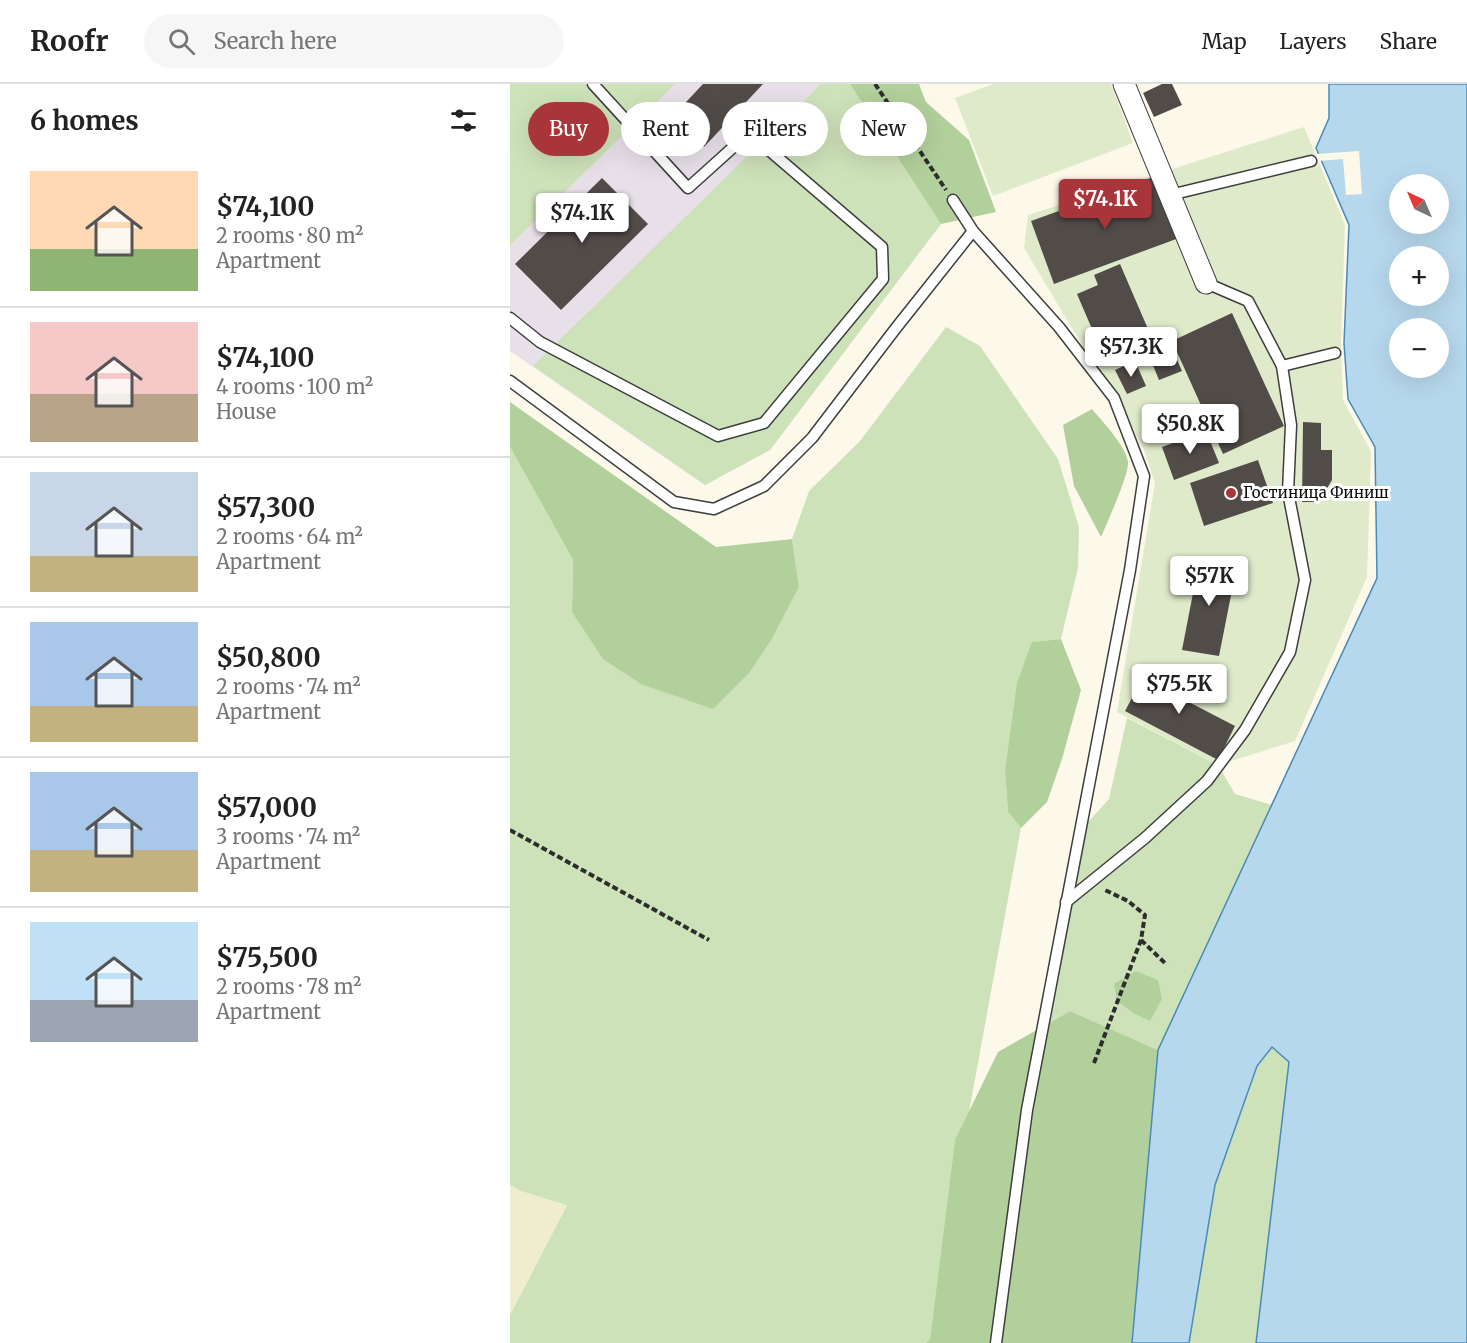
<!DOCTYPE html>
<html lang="en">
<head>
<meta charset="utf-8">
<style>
	body { margin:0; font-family:Merriweather,serif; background:#f6f6f6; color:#222; height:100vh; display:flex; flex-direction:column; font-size:22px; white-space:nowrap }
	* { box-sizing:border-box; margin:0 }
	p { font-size:20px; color:#767676 }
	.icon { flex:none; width:33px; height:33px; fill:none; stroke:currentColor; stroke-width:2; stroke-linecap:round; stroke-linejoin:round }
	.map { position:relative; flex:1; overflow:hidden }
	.sheet { display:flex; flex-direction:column; background:#fff; width:510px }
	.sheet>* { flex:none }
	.guide { position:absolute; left:18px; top:18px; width:570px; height:54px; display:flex; gap:12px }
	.needle { width:39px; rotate:316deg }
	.fabs { position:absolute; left:879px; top:90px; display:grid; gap:12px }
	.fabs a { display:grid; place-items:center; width:60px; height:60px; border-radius:50%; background:#fff; box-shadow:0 6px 24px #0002; font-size:30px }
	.price { position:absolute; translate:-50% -51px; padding:0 14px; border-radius:6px; background:#fff; color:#222; font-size:20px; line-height:39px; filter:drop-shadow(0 2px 3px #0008) }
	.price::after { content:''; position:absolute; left:50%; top:36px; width:18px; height:14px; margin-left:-9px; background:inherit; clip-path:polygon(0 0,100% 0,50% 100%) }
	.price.on { background:#a83539; color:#fff }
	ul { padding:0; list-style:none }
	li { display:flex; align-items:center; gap:18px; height:150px; padding:0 30px }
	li+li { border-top:2px solid #e0e0e0 }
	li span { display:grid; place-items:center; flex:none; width:168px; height:120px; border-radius:0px; color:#555 }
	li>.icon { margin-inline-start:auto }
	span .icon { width:72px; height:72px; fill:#fffc; stroke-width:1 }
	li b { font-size:26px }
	h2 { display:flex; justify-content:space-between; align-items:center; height:72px; padding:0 30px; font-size:26px }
	.tag { padding:0 21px; border-radius:27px; background:#fff; box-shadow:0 6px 24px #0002; font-size:21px; line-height:54px }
	.tag.on { background:#a83539; color:#fff }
	header { display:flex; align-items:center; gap:36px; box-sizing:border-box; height:84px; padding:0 30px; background:#fff; border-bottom:2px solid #e0e0e0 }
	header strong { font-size:28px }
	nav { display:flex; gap:33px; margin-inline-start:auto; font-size:21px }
	.search { width:420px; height:54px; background:#f6f6f6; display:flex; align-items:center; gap:15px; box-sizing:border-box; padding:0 21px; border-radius:33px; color:#767676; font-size:22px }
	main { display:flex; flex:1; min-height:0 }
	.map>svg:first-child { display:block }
	.industrial { fill:#e8e0e9 }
	.farmland { fill:#efedce }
	.green { fill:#cee2b9 }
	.forest { fill:#b2d09b }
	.pitch { fill:#dfeaca }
	.water { fill:#b6d8ed; stroke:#478abb; stroke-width:1.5; fill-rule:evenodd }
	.pier { fill:#fcf9eb }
	.building { fill:#524c49 }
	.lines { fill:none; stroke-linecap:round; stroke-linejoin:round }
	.lane-casing { stroke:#3e3e3e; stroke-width:13 }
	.street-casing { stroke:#3e3e3e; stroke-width:23 }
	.path { stroke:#2d2d2d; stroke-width:4; stroke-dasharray:6 3; stroke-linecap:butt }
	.lane { stroke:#fff; stroke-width:10 }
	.street { stroke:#fff; stroke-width:21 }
	.poi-dot { fill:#a83539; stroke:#fff; stroke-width:2 }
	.labels { text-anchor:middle; stroke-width:6; stroke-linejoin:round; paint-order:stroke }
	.poi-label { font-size:15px; fill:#0b0b0b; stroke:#fff; text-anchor:start }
</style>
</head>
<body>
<header>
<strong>Roofr</strong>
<div class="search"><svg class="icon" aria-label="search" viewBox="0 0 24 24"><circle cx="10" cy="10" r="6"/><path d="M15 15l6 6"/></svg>Search here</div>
<nav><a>Map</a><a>Layers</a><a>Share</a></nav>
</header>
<main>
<section class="sheet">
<h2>6 homes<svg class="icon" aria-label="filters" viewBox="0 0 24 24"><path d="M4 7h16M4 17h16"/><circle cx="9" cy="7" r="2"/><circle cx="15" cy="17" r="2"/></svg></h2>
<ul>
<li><span style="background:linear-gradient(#ffd9b3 65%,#8fb573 0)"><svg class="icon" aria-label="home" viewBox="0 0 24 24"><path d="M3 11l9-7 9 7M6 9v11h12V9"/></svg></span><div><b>$74,100</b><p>2 rooms · 80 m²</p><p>Apartment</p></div></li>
<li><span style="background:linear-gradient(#f6c9c9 60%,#b9a48a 0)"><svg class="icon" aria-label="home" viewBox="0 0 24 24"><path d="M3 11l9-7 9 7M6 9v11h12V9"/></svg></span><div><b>$74,100</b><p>4 rooms · 100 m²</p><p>House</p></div></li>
<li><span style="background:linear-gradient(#c9d6e8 70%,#c2b280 0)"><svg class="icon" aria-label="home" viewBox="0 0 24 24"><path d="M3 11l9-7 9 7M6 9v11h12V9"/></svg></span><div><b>$57,300</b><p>2 rooms · 64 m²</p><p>Apartment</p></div></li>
<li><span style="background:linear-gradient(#a9c7e8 70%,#c2b280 0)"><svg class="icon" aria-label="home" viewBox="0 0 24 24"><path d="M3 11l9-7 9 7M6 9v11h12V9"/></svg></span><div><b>$50,800</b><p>2 rooms · 74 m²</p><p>Apartment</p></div></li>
<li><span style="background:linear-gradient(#a9c7e8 65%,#c2b280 0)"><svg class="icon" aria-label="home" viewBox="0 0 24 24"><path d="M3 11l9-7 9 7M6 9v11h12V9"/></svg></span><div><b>$57,000</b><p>3 rooms · 74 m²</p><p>Apartment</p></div></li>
<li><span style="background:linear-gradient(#bfe0f5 65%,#9aa5b1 0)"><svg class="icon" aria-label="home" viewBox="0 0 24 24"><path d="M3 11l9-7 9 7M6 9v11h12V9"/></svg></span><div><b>$75,500</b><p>2 rooms · 78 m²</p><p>Apartment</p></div></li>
</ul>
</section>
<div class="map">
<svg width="957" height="1259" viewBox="0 0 957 1259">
	<rect width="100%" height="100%" fill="#fcf9eb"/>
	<!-- industrial -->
	<path class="industrial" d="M0,0H341L431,140L260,366L195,401L0,267Z"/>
	<!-- farmland -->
	<path class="farmland" d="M0,1101L11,1107L57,1120L0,1231Z"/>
	<!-- green -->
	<g class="green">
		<path d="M0,0H165L0,161Z"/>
		<path d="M311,0H340L431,140L260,366L195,401L23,282Z"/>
		<path d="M436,243L470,262L548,375L569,443L568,484L551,555L522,558L495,687L498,728L511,744L459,1028L445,1057L420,1255L416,1259H0V1231L57,1121L11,1107L0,1101V363L63,476L62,528L240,588L262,555L289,503L282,455L299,407L350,357Z"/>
		<path d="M617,634L708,681L725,710L762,721L648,966L560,927L533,942L570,747L599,715Z"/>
		<path d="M762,963L779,978L746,1259H679L705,1101L747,982Z"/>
	</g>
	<!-- forest -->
	<g class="forest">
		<path d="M340,0H409L416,18L459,56L486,128L431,140Z"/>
		<path d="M0,318L206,463L282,455L289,503L262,555L240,588L203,625L131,600L93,575L62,528L63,476L0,363Z"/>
		<path d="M582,325C592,337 616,362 618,378C619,391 597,439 591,453L564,402L553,341Z"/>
		<path d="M551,555L571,606L552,675L537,718L511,744L498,728L495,687L507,599L522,558Z"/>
		<path d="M626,887L648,896L652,915L640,937L625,930L607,917L604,900Z"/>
		<path d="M560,927L648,966L622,1259H416L420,1255L445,1056L488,968Z"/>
	</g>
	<!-- pitch -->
	<g class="pitch">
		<path d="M483,0H601L623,59L483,112L445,14Z"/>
		<path d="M794,43L835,141L831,260L833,316L861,367L857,493L785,657L708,681L607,628L645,399L633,363L514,164L518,131Z"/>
	</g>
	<!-- water -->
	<path class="water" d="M819,0H957V1259H746L779,978L762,963L747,982L705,1101L679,1259H622L648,966L867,494L865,363L838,315L834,259L839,141L806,64L819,34ZM890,100H928V140H890ZM890,172H928V212H890ZM890,244H928V284H890Z"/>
	<!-- pier -->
	<path class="pier" d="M849,67L852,110L836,111L833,75L808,77L806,70Z"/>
	<!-- building -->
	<g class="building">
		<path d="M193,0H253L194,63L162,33Z"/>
		<path d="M652,0H662L672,21L644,33L633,9Z"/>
		<path d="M646,92L669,154L544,200L521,137Z"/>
		<path d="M92,94L138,140L51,226L5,180Z"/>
		<path d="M610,180L638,245L591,266L567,210L588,201L584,191Z"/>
		<path d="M722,229L774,342L713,370L662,257Z"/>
		<path d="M660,260L672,287L649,296L638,269Z"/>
		<path d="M625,277L636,302L617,310L605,286Z"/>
		<path d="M793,338L811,339V366H822V396L809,418H792Z"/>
		<path d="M696,347L709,379L664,396L652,363Z"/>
		<path d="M748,376L763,419L694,442L680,399Z"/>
		<path d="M690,473L727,481L709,572L672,566Z"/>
		<path d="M638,584L676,604L671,614L725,642L708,676L615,627Z"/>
	</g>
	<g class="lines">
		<defs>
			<g id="lane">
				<path d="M660,111L801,77"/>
				<path d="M443,116L463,147L549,243L604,314L634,392L620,486L517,1026L486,1259"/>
				<path d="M0,234L30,258L208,352L254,339L373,195L372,163L239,49L178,104L83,0"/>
				<path d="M772,282L825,269"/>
				<path d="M0,297L164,418L204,425L254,402L302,354L386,244L463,147"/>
				<path d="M556,818L635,754L697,697L735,646L780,568L795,496L778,408L781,341L772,282L738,217L696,199"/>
			</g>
			<path id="street" d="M614,0L696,199"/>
		</defs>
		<!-- lane casing -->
		<use href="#lane" class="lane-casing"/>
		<!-- street casing -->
		<use href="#street" class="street-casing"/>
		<!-- path -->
		<g class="path">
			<path d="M365,0L436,106"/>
			<path d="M0,746L199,856"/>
			<path d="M631,856L657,881"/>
			<path d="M584,979L631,856L635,831L618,817L595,806"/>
		</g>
		<!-- lane -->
		<use href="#lane" class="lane"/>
		<!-- street -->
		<use href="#street" class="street"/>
	</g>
	<!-- markers -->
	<circle class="poi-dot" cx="721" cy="409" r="6"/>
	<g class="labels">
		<!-- poi labels -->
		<g class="poi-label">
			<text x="733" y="414">Гостиница Финиш</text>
		</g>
	</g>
</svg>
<div class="fabs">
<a><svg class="needle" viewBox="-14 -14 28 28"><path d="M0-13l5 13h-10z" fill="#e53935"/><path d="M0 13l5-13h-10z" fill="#767676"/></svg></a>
<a>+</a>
<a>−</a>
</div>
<b class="price on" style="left:595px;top:146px">$74.1K</b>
<b class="price" style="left:72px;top:160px">$74.1K</b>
<b class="price" style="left:621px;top:294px">$57.3K</b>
<b class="price" style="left:680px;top:371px">$50.8K</b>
<b class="price" style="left:699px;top:523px">$57K</b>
<b class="price" style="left:669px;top:631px">$75.5K</b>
<div class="guide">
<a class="tag on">Buy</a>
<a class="tag">Rent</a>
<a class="tag">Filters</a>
<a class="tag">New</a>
</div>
</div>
</main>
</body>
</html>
